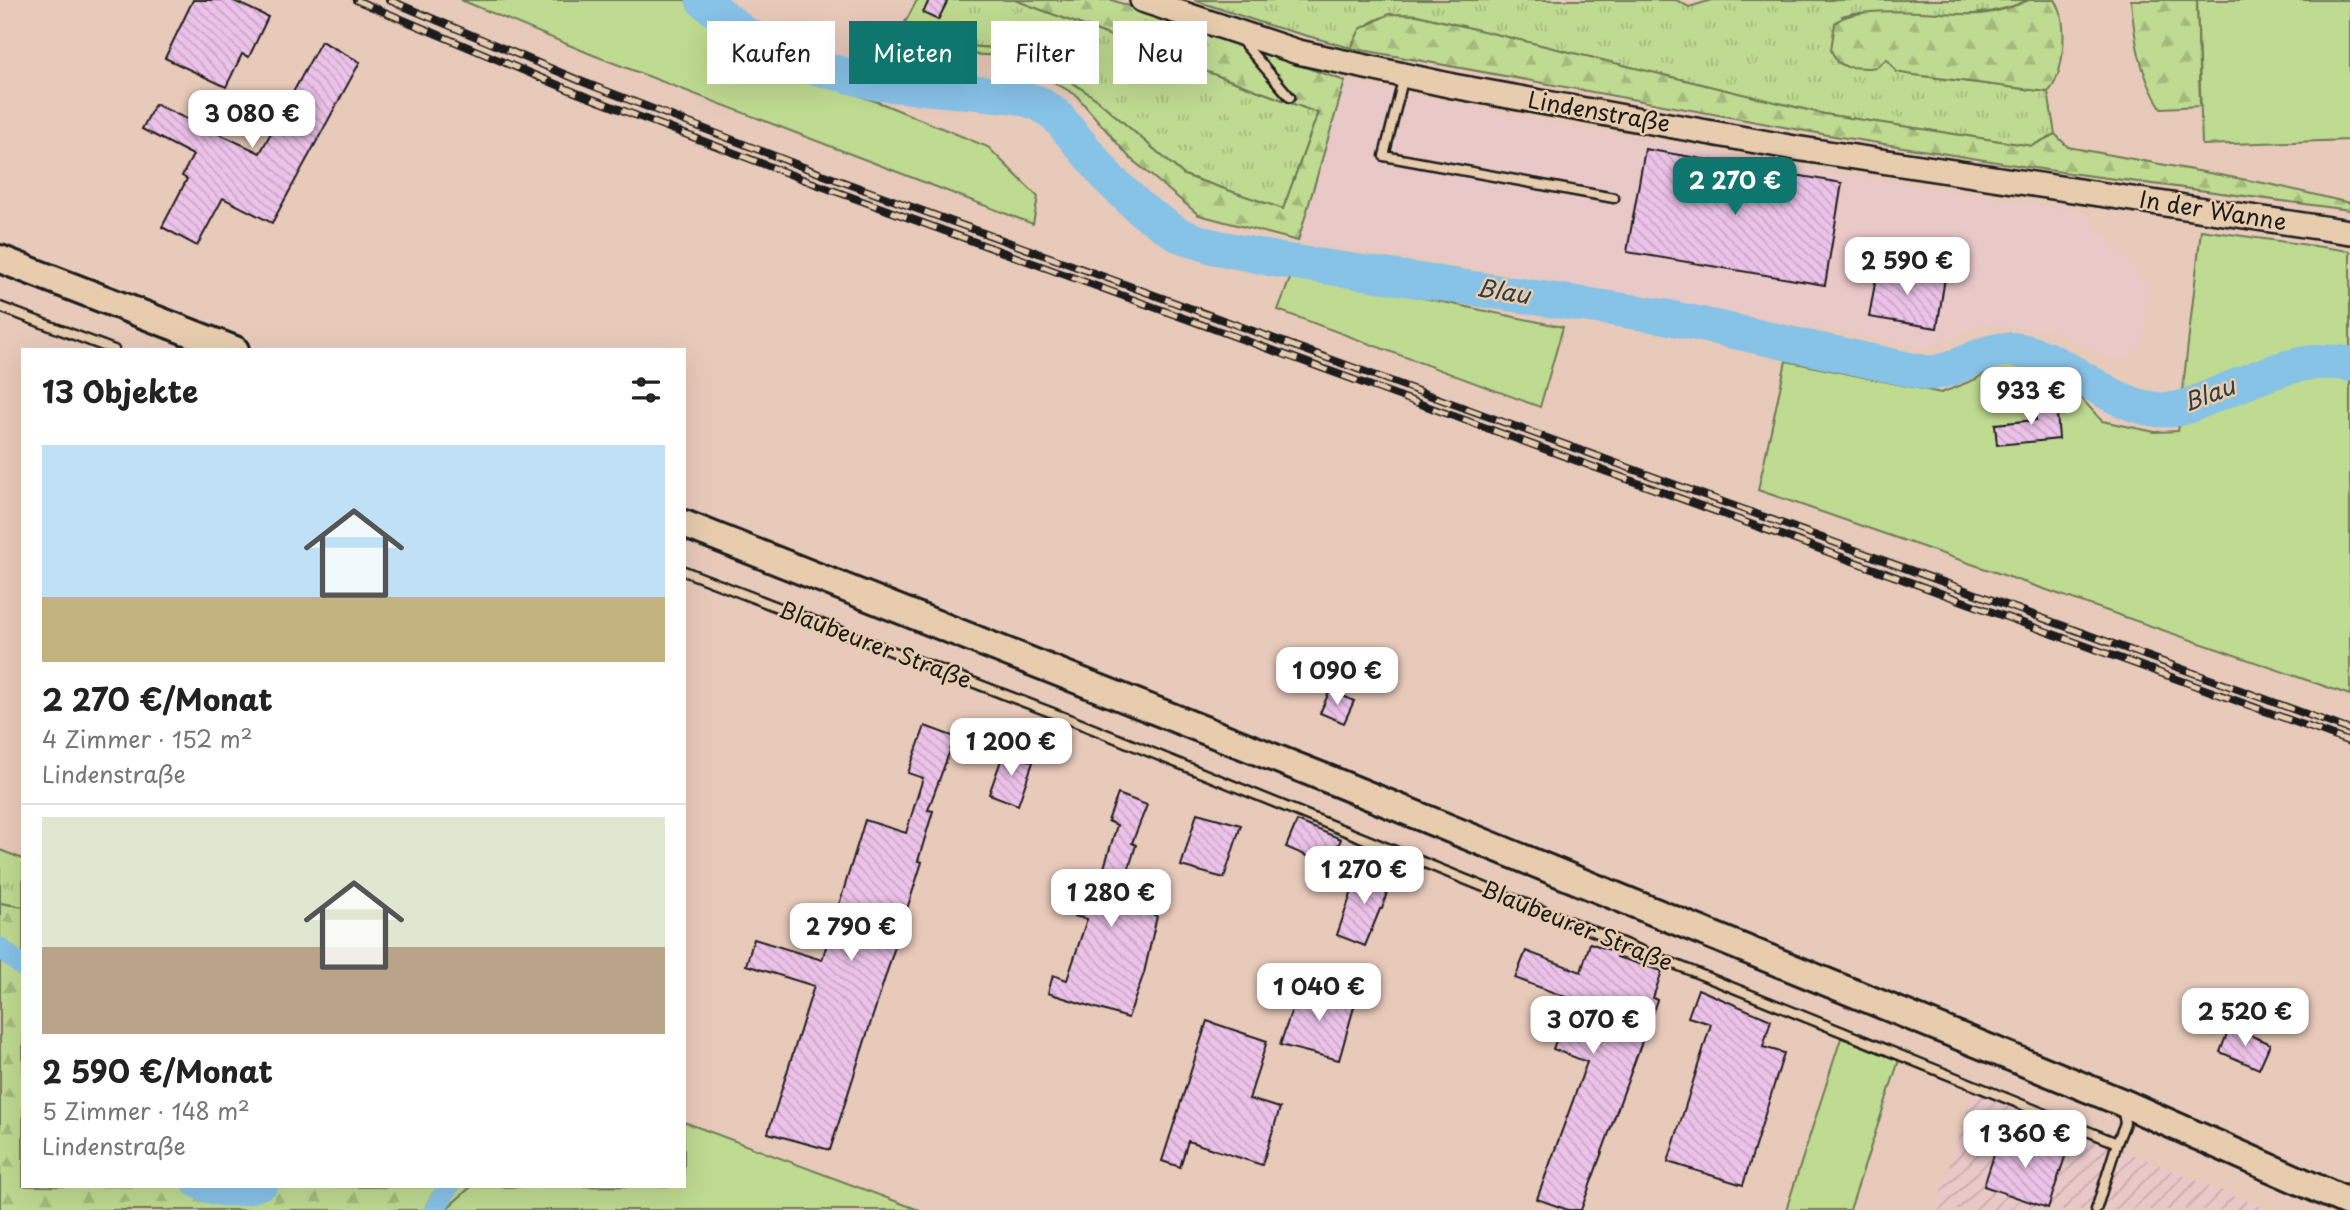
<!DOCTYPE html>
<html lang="de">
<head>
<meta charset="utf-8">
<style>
	body { margin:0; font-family:"Playpen Sans",sans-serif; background:#f2f2f2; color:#222; height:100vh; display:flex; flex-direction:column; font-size:26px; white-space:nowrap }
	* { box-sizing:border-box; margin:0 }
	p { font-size:23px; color:#767676 }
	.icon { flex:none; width:38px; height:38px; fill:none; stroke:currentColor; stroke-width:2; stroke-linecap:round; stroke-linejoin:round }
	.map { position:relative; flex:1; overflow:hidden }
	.drawer { position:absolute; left:21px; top:348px; width:665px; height:840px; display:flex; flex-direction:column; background:#fff; border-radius:0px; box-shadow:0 7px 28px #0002 }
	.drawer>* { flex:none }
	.hud { position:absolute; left:707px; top:21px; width:665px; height:63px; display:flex; gap:14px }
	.price { position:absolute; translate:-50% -60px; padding:0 16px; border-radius:14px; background:#fff; color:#222; font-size:23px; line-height:46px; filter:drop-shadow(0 2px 4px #0008) }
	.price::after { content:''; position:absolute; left:50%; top:42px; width:21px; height:16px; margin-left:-10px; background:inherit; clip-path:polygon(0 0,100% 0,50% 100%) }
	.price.on { background:#0f766e; color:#fff }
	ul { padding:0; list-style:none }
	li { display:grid; align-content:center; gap:14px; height:371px; padding:0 21px }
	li+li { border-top:2px solid #e0e0e0 }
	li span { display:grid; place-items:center; height:217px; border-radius:0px; color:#555 }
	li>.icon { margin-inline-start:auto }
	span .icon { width:126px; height:126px; fill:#fffc; stroke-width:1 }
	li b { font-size:30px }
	h2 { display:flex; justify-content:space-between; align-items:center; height:84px; padding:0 21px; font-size:30px }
	.chip { padding:0 24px; border-radius:0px; background:#fff; box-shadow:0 7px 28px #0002; font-size:24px; line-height:63px }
	.chip.on { background:#0f766e; color:#fff }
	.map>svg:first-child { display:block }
	.built { fill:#e9c8c8 }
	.industrial { fill:url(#industrial-furrows) }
	.grass { fill:url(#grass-tufts); stroke:#6e7b56; stroke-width:2 }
	.forest { fill:url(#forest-firs); stroke:#6e7b56; stroke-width:2 }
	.green { fill:#bfda91; stroke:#6e7b56; stroke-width:2 }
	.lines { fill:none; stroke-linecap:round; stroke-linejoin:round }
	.canal { stroke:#87c2e7; stroke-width:21 }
	.river { stroke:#87c2e7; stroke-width:35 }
	.building { fill:url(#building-back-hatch); stroke:#1c1c1c; stroke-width:2 }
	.lane-casing { stroke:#1c1c1c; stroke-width:13 }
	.secondary-casing { stroke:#1c1c1c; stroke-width:28 }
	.primary-casing { stroke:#1c1c1c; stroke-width:32 }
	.lane { stroke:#e7ccae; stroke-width:8 }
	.secondary { stroke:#e7ccae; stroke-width:23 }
	.primary { stroke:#e7ccae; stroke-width:26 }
	.rail-casing { stroke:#1c1c1c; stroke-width:8 }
	.rail { stroke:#e7ccae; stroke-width:5; stroke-dasharray:16; stroke-linecap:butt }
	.labels { text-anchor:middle; stroke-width:5; stroke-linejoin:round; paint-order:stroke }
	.street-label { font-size:23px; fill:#1c1c1c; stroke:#e7ccae }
	.water-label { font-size:24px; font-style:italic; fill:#313d45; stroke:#e7ccae }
</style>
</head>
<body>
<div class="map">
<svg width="2350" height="1210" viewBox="0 0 2350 1210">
	<defs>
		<pattern id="industrial-furrows" width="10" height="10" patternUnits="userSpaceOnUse" patternTransform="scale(1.75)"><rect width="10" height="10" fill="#e9c8c8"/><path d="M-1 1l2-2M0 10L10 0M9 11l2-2" fill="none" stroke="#c7abab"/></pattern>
		<pattern id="grass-tufts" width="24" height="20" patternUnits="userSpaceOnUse" patternTransform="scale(1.75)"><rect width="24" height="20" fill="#bfda91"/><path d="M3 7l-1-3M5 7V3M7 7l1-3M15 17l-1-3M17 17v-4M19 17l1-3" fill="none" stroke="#a4ba7c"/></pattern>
		<pattern id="forest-firs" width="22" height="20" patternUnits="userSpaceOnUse" patternTransform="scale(1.75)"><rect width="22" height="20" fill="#bfda91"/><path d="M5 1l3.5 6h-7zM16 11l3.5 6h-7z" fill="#a4ba7c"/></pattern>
		<pattern id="building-back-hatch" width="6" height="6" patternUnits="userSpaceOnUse" patternTransform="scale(1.75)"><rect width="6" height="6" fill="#ecc2e8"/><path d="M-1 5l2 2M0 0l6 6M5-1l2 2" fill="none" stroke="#caa6c6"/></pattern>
	</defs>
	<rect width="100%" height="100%" fill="#e8caba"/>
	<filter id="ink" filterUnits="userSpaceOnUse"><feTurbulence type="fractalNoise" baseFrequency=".0143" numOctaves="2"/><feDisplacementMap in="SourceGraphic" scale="14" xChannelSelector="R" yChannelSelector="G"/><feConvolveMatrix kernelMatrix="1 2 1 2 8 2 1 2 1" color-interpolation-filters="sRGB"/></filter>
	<g filter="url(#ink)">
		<!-- built -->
		<path class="built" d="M1345,81L1533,120L1864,178L2084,212L2148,285L2144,341L2128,358L2102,355L2054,330L1981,324L1929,348L1504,272L1298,241Z"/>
		<!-- industrial -->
		<path class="industrial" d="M1974,1090L2269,1210H1935Z"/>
		<!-- grass -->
		<g class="grass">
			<path d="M917,0H1015L1318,113L1283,209L1184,175L1095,98L1043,63L1008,49L895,41Z"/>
			<path d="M1194,0H1676L1689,7L1712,0H2029C1976,24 1911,13 1854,13L1842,16L1876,67L1882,60L1887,59L1907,74L2048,92L2055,134L2032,146L1824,114L1417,15C1388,12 1362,18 1351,48L1268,25Z"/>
			<path d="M0,850L23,859V907L0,903Z"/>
		</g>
		<!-- forest -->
		<g class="forest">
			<path d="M1015,0H1112L1345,81L1298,241L1199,215L1130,158L1076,95L1009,56L889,51L895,41L1008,49L1043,63L1095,98L1184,175L1283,209L1318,113Z"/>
			<path d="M2029,0H2055C2069,17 2065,77 2048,92L1907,74L1897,72L1887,59L1877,67L1868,68L1847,67L1837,62L1831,50L1835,23C1858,2 1947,16 1981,14C1999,12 2013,7 2029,0Z"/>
			<path d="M2131,0H2197L2200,106L2161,108C2140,75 2134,38 2131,0Z"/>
			<path d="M1389,14L1417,15L1824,114L2032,146L2055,134L2068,147L2274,185L2350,203V210L2047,170L1828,135L1351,48L1360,29Z"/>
			<path d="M0,903L23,907V1186L471,1187L445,1210H0Z"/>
		</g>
		<!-- green -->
		<g class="green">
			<path d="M461,0H687L734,42L802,75L883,104L988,147L1038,197L1033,224L593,55Z"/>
			<path d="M2197,0H2350V140L2202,145Z"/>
			<path d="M2201,230L2350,251V695L1758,490L1786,361L1941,393L1976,379L1995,366H2015L2050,375L2073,389L2102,421L2155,432L2178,431Z"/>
			<path d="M1293,271L1563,327L1540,407L1278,310Z"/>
			<path d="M1841,1038L1899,1060L1850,1210H1786Z"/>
			<path d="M684,1122L919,1210H445L471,1187L684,1186Z"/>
		</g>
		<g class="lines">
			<!-- canal -->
			<g class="canal">
				<path d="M0,948L23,967"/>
				<path d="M193,1186C216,1200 247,1198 268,1186"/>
				<path d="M434,1210L449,1186"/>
			</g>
			<!-- river -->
			<path class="river" d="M703,0L742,32L806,65L876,83L1015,96L1038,103L1056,115L1110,180L1142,210L1179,235L1211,246L1278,260L1662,316L1926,373C1959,373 1984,345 2018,350C2069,358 2111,410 2166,410C2182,410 2196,403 2212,396C2258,378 2298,355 2350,364"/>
		</g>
		<!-- building -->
		<g class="building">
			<path d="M193,0H232L268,17L249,57L242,54L226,87L165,58Z"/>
			<path d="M929,0H948L938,20L923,13Z"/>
			<path d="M321,41L360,62L272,223L223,198L197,246L162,227L187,179L182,176L193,155L142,129L155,104L260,153Z"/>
			<path d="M1645,149L1842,183L1825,285L1627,252Z"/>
			<path d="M1878,266L1945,278L1937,328L1869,317Z"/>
			<path d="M2056,400L2059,439L1997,445L1995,424L2036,420L2035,402Z"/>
			<path d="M1330,690L1354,701L1344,723L1320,713Z"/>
			<path d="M925,726L955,737L928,810L933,811L918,861L922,862L830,1150L768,1133L814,986L746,965L754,939L822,960L865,820L906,833L923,778L908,773Z"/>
			<path d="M1004,752L1033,762L1018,805L989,794Z"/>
			<path d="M1118,794L1147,805L1132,843L1136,845L1118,904L1157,916L1144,973L1128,1018L1048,993L1053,975L1067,980L1087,919L1074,916L1081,893L1095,897L1117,825L1108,821Z"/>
			<path d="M1197,813L1241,825L1224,878L1181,866Z"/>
			<path d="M1297,821L1341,839L1330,866L1286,847Z"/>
			<path d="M1360,868L1392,877L1382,909H1380L1365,946L1337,935Z"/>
			<path d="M1590,943L1618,953L1617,957L1662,971L1653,998L1657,1000L1581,1210H1568L1537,1199L1587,1062L1553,1049L1571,999L1515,978L1526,951L1581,972Z"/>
			<path d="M1300,985L1356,1000L1339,1060L1280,1045Z"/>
			<path d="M1698,989L1771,1020L1763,1047L1784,1053L1743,1185L1668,1162L1711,1024L1688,1017Z"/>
			<path d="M1207,1021L1267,1041L1249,1099L1280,1108L1262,1165L1188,1141L1180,1167L1162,1161Z"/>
			<path d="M2230,1026L2270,1044L2259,1069L2220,1052Z"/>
			<path d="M2001,1133L2066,1154L2048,1208L1984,1186Z"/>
		</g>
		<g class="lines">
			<defs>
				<g id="lane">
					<path d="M1241,40L1290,97"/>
					<path d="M1404,76L1384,156L1614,198"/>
					<path d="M0,307L114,350"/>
					<path d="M684,571L1071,720L2117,1143L2125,1123L2122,1108"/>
					<path d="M2096,1210L2117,1143"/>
				</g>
				<path id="secondary" d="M1142,0L1298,52L1453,86L1795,148L2350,232"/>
				<g id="primary">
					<path d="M0,259L235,350"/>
					<path d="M684,524L1328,779L2121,1102L2350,1203"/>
				</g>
			</defs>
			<!-- lane casing -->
			<use href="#lane" class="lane-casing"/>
			<!-- secondary casing -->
			<use href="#secondary" class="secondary-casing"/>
			<!-- primary casing -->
			<use href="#primary" class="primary-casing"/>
			<!-- lane -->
			<use href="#lane" class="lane"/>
			<!-- secondary -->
			<use href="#secondary" class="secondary"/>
			<!-- primary -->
			<use href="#primary" class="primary"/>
			<defs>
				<g id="rail">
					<path d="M356,0L577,93L821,186L2350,742"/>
					<path d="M389,0L583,82L824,175L2350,730"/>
				</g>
			</defs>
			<!-- rail casing -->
			<use href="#rail" class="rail-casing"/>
			<!-- rail -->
			<use href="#rail" class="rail"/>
		</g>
	</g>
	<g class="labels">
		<!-- street labels -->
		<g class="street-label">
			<text transform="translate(1599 112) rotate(10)" y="8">Lindenstraße</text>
			<text transform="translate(2213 211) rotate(9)" y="8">In der Wanne</text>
			<text transform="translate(875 645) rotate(21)" y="8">Blaubeurer Straße</text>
			<text transform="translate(1577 926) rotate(22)" y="8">Blaubeurer Straße</text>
		</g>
		<!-- water labels -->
		<g class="water-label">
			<text transform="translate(1503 292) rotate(9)" y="8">Blau</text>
			<text transform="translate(2209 395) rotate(-21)" y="8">Blau</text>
		</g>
	</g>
</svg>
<b class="price" style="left:252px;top:150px">3 080 €</b>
<b class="price on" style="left:1735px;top:217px">2 270 €</b>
<b class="price" style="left:1907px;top:297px">2 590 €</b>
<b class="price" style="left:2031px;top:427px">933 €</b>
<b class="price" style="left:1337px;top:707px">1 090 €</b>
<b class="price" style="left:1011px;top:778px">1 200 €</b>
<b class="price" style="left:1364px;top:906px">1 270 €</b>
<b class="price" style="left:1111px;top:929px">1 280 €</b>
<b class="price" style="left:851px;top:963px">2 790 €</b>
<b class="price" style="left:1319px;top:1023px">1 040 €</b>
<b class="price" style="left:2245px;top:1048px">2 520 €</b>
<b class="price" style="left:1593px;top:1056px">3 070 €</b>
<b class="price" style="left:2025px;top:1170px">1 360 €</b>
<div class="hud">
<a class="chip">Kaufen</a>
<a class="chip on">Mieten</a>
<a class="chip">Filter</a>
<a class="chip">Neu</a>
</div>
<section class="drawer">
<h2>13 Objekte<svg class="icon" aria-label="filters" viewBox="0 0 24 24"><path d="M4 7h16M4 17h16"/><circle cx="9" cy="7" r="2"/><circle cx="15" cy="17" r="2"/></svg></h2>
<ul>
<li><span style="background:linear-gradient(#bfe0f5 70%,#c2b280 0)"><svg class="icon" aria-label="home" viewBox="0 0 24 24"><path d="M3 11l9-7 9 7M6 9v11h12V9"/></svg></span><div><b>2 270 €/Monat</b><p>4 Zimmer · 152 m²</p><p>Lindenstraße</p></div></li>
<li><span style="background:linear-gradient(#dfe7d0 60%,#b9a48a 0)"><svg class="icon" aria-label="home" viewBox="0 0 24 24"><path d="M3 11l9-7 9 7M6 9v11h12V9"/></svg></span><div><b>2 590 €/Monat</b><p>5 Zimmer · 148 m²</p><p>Lindenstraße</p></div></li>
</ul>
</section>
</div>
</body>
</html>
